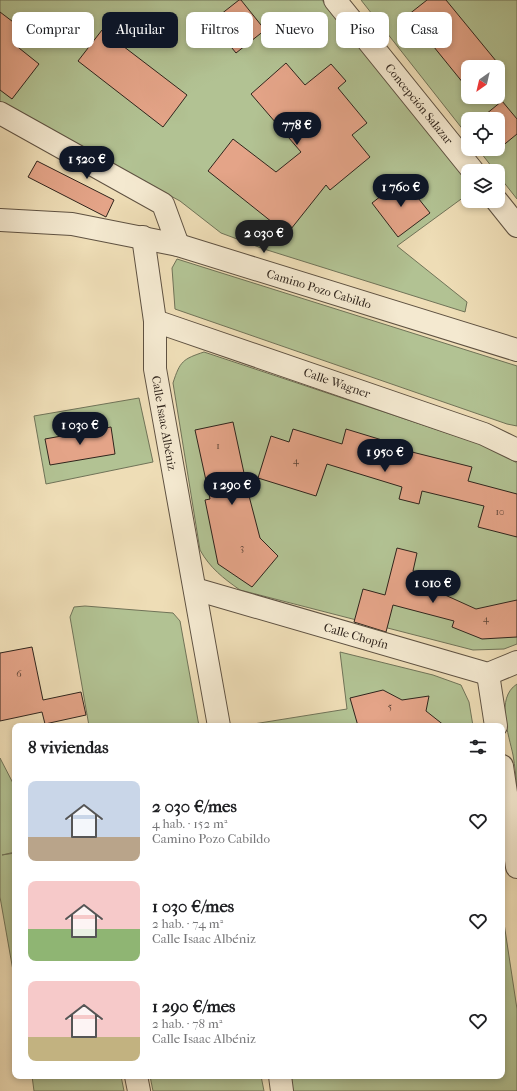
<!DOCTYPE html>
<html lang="es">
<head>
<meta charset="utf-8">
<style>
	body { margin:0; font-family:"IM FELL French Canon",serif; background:#f6f6f6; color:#202124; height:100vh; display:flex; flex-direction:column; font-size:15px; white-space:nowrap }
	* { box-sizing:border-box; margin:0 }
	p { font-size:13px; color:#757577 }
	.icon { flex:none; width:22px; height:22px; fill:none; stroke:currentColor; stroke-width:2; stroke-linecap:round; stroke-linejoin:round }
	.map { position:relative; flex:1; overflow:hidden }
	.sheet { position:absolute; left:12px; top:723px; width:493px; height:356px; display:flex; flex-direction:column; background:#fff; border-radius:8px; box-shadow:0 2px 6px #0003 }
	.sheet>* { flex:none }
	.hud { position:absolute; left:12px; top:12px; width:493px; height:36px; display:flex; gap:8px }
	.needle { width:26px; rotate:214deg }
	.buttons { position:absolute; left:461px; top:60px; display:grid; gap:8px }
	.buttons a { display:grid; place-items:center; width:44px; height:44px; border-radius:8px; background:#fff; box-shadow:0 2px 6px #0003; font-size:20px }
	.price { position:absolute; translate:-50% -34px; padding:0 9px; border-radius:14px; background:#111827; color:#fff; font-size:13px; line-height:26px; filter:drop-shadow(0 1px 2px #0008) }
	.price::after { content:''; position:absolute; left:50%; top:24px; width:12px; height:9px; margin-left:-6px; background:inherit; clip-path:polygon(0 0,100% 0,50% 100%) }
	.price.active { background:#222; color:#fff }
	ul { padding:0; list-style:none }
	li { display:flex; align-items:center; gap:12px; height:100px; padding:0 16px }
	li span { display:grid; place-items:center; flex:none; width:112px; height:80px; border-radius:8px; color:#555 }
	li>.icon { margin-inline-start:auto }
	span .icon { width:48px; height:48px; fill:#fffc; stroke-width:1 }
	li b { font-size:17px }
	h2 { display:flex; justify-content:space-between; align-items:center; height:48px; padding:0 16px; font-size:17px }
	.tag { padding:0 14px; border-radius:8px; background:#fff; box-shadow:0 2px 6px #0003; font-size:14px; line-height:36px }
	.tag.active { background:#111827; color:#fff }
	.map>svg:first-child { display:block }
	.green { fill:#b2c293; stroke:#707358; fill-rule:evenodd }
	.building { fill:#e4a488; stroke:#2f241c }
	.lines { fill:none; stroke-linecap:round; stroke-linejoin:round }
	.street-casing { stroke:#5f5242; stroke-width:24 }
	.street { stroke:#f4e9d0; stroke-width:22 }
	.labels { text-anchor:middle; stroke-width:3.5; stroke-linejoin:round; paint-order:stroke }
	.number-label { font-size:10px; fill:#5c4437 }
	.street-label { font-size:12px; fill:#2f241c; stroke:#f4e9d0 }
</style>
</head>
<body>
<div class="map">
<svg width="517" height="1091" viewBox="0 0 517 1091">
	<rect width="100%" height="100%" fill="#eeddb6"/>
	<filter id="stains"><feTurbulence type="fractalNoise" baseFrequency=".005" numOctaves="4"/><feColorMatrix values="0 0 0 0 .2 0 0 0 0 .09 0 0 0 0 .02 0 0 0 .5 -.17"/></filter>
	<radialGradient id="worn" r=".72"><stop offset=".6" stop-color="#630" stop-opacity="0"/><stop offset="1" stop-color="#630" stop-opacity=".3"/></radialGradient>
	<!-- green -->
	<g class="green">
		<path d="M0,0H322L468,182V194L397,246L467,302L465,312L264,249L221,233L180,201L0,103Z"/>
		<path d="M361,0H517V199L498,175V171H495L478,149H498V119H468V136ZM468,67H498V97H468Z"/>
		<path d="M177,259L517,366V426L507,424L175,309L172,268Z"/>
		<path d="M204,352L489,447L517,463V644L504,649L473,650L240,590C223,578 210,568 200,550L173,383C180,361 183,359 204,352Z"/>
		<path d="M139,398L153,462L46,484L34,416Z"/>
		<path d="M85,606L173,613L180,621L199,726H89L70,617L74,607Z"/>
		<path d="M340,652L433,675L461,685L469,702L473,726H241L347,709Z"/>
		<path d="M517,684V789C516,778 515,766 513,755C509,735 495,698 517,684Z"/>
		<path d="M0,758L15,787V852L2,855L15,853V982L0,897Z"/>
		<path d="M502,910L517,1009V1091H293L291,1076H502Z"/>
		<path d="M32,1076H121L124,1091H34Z"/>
		<path d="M150,1076H261L264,1091H153Z"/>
	</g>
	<!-- building -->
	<g class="building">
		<path d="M239,0H241L265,30L236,53L211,22Z"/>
		<path d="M427,0H446L501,67H468V89L408,15Z"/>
		<path d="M0,12L25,31L14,44L39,64L12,99L0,90Z"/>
		<path d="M102,30L187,95L163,127L78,61Z"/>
		<path d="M286,63L305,85L331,64L346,81L338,88L367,123L352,135L370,157L330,190L326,185L287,234L208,171L233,139L276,172L301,152L251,94Z"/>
		<path d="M502,101L517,119V134L495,152L493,149H498V119H480Z"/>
		<path d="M37,161L114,200L106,217L28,177Z"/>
		<path d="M403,179L430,213L398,237L372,203Z"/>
		<path d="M233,422L244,473H243L260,538L278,556L252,587L218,564L205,500L210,499L195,430Z"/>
		<path d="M111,427L115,454L50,465L45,439Z"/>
		<path d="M293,429L342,444L346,429L405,447L404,450L472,467L468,481L517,494V537L478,527L484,506L422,491L419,504L399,499L402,487L327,464L316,496L258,478L271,436L289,442Z"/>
		<path d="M397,548L417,553L413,571L437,577L434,590L476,609L517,600V637L482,639L452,627L454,621L393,605L386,632L354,622L363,589L385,595Z"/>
		<path d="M32,647L43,700L81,692L86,715L45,724L42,712L0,721V653Z"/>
		<path d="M383,690L402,700L429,696L426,711L445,726H358L350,698Z"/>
	</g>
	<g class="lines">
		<defs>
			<g id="street">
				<path d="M335,0L473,171"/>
				<path d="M0,113L163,204L178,245"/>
				<path d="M497,201L517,226"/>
				<path d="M0,220L72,224L178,245L517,350"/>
				<path d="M143,237L155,321V369L219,726"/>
				<path d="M155,321L484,434L517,450"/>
				<path d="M195,589L488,674L517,662"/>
				<path d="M488,674L496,726"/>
				<path d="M502,766L517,867"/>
				<path d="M136,1076L139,1091"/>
				<path d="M280,1076L282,1091"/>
			</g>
		</defs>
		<!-- street casing -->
		<use href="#street" class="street-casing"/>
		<!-- street -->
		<use href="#street" class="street"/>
	</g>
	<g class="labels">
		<!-- number labels -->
		<g class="number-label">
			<text x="218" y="449">1</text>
			<text x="296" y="464">4</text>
			<text x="500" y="515">10</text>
			<text x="242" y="551">3</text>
			<text x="486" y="622">4</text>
			<text x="19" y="677">6</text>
			<text x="390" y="710">5</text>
		</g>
		<!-- street labels -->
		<g class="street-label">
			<text transform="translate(419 104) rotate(51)" y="4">Concepción Salazar</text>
			<text transform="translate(319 289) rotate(17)" y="4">Camino Pozo Cabildo</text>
			<text transform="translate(337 383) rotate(19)" y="4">Calle Wagner</text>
			<text transform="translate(164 423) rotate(80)" y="4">Calle Isaac Albéniz</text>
			<text transform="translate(356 636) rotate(16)" y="4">Calle Chopín</text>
		</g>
	</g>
	<rect width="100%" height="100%" filter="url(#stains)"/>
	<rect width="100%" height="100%" fill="url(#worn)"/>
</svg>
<div class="buttons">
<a><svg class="needle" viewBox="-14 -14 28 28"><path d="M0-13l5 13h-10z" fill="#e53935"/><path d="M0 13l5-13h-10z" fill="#757577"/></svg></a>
<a><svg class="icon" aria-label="locate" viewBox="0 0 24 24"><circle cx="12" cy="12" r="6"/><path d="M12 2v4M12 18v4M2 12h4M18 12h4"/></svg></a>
<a><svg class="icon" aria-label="layers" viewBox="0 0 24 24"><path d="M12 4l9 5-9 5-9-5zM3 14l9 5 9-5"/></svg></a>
</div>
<b class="price" style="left:297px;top:146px">778 €</b>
<b class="price" style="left:87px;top:180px">1 520 €</b>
<b class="price" style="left:401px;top:208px">1 760 €</b>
<b class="price active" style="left:264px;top:254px">2 030 €</b>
<b class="price" style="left:80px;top:446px">1 030 €</b>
<b class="price" style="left:385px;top:473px">1 950 €</b>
<b class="price" style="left:232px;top:506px">1 290 €</b>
<b class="price" style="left:433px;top:604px">1 010 €</b>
<div class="hud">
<a class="tag">Comprar</a>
<a class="tag active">Alquilar</a>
<a class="tag">Filtros</a>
<a class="tag">Nuevo</a>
<a class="tag">Piso</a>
<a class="tag">Casa</a>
</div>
<section class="sheet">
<h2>8 viviendas<svg class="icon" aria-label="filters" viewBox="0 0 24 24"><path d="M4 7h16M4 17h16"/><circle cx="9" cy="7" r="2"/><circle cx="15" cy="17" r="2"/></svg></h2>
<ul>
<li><span style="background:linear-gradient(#c9d6e8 70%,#b9a48a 0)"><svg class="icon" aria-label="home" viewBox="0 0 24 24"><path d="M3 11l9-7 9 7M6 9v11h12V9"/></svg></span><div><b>2 030 €/mes</b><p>4 hab. · 152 m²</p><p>Camino Pozo Cabildo</p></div><svg class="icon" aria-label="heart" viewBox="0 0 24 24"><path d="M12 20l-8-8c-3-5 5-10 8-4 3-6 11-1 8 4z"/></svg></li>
<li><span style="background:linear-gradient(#f6c9c9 60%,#8fb573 0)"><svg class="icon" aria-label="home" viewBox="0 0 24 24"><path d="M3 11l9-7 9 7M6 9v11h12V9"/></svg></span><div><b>1 030 €/mes</b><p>2 hab. · 74 m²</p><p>Calle Isaac Albéniz</p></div><svg class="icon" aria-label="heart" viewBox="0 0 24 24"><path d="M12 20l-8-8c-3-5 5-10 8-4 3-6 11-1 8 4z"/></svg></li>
<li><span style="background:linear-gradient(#f6c9c9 70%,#c2b280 0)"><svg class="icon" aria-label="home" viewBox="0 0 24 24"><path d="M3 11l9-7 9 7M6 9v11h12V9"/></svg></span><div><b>1 290 €/mes</b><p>2 hab. · 78 m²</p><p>Calle Isaac Albéniz</p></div><svg class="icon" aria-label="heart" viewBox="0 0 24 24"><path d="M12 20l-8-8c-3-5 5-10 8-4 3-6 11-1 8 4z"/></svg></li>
</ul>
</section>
</div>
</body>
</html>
